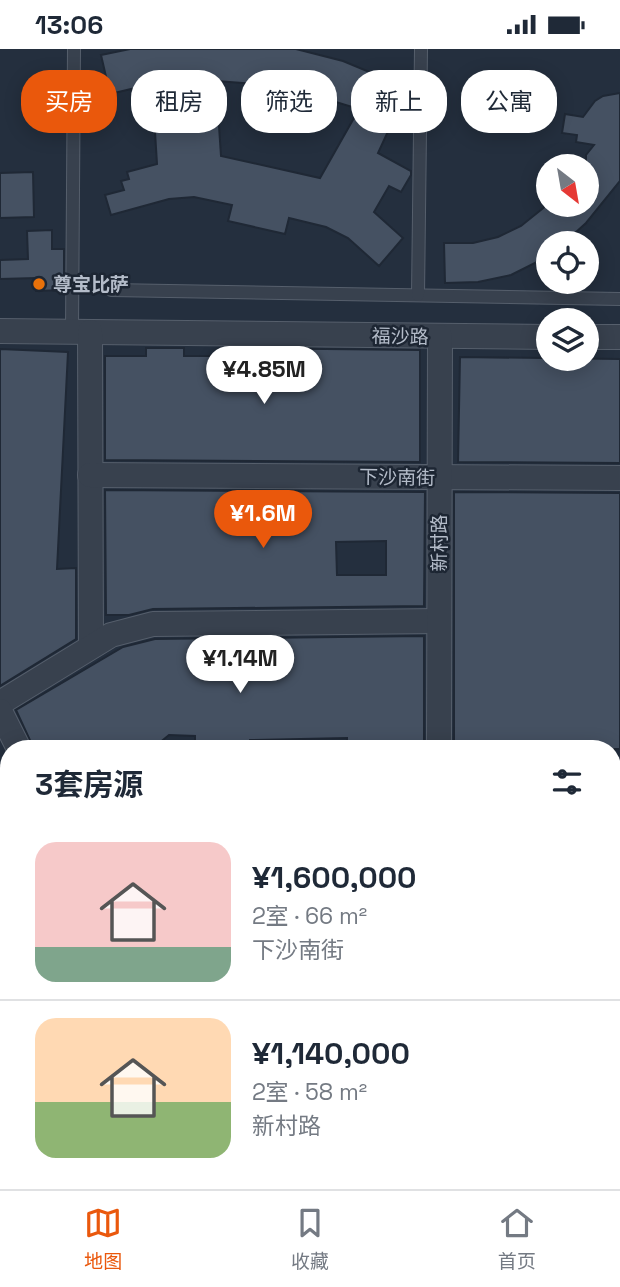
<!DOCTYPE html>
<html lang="zh">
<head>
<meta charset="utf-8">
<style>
	body { margin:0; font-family:"Space Grotesk","Noto Sans SC",sans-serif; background:#f6f6f7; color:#1f2937; height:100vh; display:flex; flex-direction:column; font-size:26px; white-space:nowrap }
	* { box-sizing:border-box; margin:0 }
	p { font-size:23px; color:#747a83 }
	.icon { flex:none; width:38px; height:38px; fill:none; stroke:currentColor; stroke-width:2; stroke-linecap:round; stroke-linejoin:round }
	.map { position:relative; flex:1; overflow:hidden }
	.drawer { position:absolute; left:0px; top:691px; width:621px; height:450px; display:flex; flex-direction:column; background:#fff; border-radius:28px 28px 0 0; box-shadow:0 4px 18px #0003 }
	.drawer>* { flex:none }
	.hud { position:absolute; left:21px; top:21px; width:579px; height:63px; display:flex; gap:14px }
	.needle { width:46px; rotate:149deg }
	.tools { position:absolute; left:536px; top:105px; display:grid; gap:14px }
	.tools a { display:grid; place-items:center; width:63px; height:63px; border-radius:50%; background:#fff; box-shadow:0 4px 18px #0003; font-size:35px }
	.price { position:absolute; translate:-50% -60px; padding:0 16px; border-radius:24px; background:#fff; color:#222; font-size:23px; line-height:46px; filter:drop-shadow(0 2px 4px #0008) }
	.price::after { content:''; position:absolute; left:50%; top:42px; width:21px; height:16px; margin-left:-10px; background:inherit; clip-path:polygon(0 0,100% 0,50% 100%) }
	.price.selected { background:#ea580c; color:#fff }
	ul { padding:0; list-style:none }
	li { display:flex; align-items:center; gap:21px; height:175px; padding:0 35px }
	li+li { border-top:2px solid #e0e1e3 }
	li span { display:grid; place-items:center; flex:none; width:196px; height:140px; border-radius:21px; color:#555 }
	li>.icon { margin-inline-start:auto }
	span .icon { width:84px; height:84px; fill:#fffc; stroke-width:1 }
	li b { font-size:30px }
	h2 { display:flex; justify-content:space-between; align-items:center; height:84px; padding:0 35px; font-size:30px }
	.pill { padding:0 24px; border-radius:28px; background:#fff; box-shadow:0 4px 18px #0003; font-size:24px; line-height:63px }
	.pill.selected { background:#ea580c; color:#fff }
	.status { display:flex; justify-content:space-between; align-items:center; height:49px; padding:0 35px; background:#fff; direction:ltr }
	.status svg { height:19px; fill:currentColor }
	.menu { display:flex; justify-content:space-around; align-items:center; height:98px; border-top:2px solid #e0e1e3; background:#fff; font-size:19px; color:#747a83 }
	.menu a { display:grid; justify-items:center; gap:4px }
	.menu .selected { color:#ea580c }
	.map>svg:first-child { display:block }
	.building { fill:#455162; stroke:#1f2835; stroke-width:2; fill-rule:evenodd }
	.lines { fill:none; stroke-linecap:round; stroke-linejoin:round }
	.lane-casing { stroke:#565f6c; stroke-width:14 }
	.street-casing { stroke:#565f6c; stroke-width:26 }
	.lane { stroke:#38414e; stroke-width:12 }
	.street { stroke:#38414e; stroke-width:24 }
	.food-dot { fill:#e8710a; stroke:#1d2633; stroke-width:2.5 }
	.labels { text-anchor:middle; stroke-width:5; stroke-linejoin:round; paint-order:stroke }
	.poi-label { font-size:19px; font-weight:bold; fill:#b4bcc9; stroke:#1d2633; text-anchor:start }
	.street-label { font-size:19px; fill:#b4bcc9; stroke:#1d2633 }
</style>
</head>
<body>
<div class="status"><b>13:06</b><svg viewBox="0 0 49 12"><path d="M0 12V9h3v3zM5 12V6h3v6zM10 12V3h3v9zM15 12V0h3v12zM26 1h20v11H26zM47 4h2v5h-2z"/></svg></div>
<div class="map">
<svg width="620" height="1140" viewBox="0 0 620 1140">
	<rect width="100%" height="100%" fill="#242f3e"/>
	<!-- building -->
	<g class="building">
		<path d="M130,0H296L343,12L408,39L378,104L411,122V126L401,143L389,137L374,163L403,189L379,217L348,189L326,178L289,169L285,185L228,172L232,156L194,148L169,150L111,166L105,146L124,141L121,132L129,130L127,123L157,115L152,35L110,45L101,6ZM216,32L269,36L300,42L359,60L320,129L221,107Z"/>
		<path d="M620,44V132L586,174L564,194H548V206L541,211L511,226L478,233L445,234L444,194H473L498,188L521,177L547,156H586V106L594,96L576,93L577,86L562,84L565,65L583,68L595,52L603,47Z"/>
		<path d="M33,123L34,168L0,169V124Z"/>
		<path d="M52,181V200H64V241L36,242V229L0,230V211L28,210L27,182Z"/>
		<path d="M146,299H184V307H237V299L420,301V413L105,411V307H146Z"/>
		<path d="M0,300L68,303L57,520L76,519V590L0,637Z"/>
		<path d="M460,308L620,310V414L458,413Z"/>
		<path d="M105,441L425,443L424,557L153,560L129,566H106ZM386,492V526H337L336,493Z"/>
		<path d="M454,443L620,444V700H454Z"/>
		<path d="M424,587V700H347V689L250,691V700H195V687L169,686L152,700H34L16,661L123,598L155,590Z"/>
	</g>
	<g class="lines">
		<defs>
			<g id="lane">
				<path d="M111,241L620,250"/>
				<path d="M418,246L421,0"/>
				<path d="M72,283L74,0"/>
				<path d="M612,872H620"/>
				<path d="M612,979H620"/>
			</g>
			<g id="street">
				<path d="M0,282L548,288"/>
				<path d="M90,283L91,597"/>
				<path d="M586,288H620"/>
				<path d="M90,426L620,429"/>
				<path d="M0,654L111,586L153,575L439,572"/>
				<path d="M0,662L19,700"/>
				<path d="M439,700L440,288"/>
				<path d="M0,965L9,962"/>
				<path d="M353,1132L386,1140"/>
				<path d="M127,1140L165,1132"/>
				<path d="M438,1140V1132"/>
			</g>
		</defs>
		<!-- lane casing -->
		<use href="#lane" class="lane-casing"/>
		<!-- street casing -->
		<use href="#street" class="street-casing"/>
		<!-- lane -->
		<use href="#lane" class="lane"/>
		<!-- street -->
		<use href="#street" class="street"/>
	</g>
	<!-- markers -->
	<circle class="food-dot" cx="39" cy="235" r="7"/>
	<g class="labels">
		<!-- poi labels -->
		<g class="poi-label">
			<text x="53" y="242">尊宝比萨</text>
		</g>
		<!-- street labels -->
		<g class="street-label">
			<text transform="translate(400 287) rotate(1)" y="7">福沙路</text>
			<text transform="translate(397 428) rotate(1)" y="7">下沙南街</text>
			<text transform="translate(439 494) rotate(-90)" y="7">新村路</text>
		</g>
	</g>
</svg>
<div class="tools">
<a><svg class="needle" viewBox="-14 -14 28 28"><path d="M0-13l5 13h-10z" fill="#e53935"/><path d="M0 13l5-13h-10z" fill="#747a83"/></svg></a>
<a><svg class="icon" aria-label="locate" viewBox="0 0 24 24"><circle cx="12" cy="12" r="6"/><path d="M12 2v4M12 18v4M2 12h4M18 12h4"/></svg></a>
<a><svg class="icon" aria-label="layers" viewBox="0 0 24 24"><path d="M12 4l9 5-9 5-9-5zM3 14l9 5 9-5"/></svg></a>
</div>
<b class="price" style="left:264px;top:357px">¥4.85M</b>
<b class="price selected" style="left:263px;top:501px">¥1.6M</b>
<b class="price" style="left:240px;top:646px">¥1.14M</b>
<div class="hud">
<a class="pill selected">买房</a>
<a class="pill">租房</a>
<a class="pill">筛选</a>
<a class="pill">新上</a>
<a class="pill">公寓</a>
</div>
<section class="drawer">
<h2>3套房源<svg class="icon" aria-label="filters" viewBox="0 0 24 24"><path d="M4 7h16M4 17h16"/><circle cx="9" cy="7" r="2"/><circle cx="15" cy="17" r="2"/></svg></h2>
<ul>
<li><span style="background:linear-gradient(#f6c9c9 75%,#7fa58c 0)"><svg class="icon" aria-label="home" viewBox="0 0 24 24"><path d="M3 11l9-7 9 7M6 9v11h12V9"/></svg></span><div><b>¥1,600,000</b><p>2室 · 66 m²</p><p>下沙南街</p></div></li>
<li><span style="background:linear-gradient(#ffd9b3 60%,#8fb573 0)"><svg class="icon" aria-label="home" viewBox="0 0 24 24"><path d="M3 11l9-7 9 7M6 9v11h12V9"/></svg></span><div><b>¥1,140,000</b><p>2室 · 58 m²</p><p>新村路</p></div></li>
</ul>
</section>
</div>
<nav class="menu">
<a class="selected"><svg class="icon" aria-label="map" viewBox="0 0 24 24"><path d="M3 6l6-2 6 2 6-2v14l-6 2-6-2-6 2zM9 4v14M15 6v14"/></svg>地图</a>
<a><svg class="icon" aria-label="saved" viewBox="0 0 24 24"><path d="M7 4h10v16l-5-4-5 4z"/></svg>收藏</a>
<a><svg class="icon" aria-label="home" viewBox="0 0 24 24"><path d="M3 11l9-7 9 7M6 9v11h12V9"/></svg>首页</a>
</nav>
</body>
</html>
